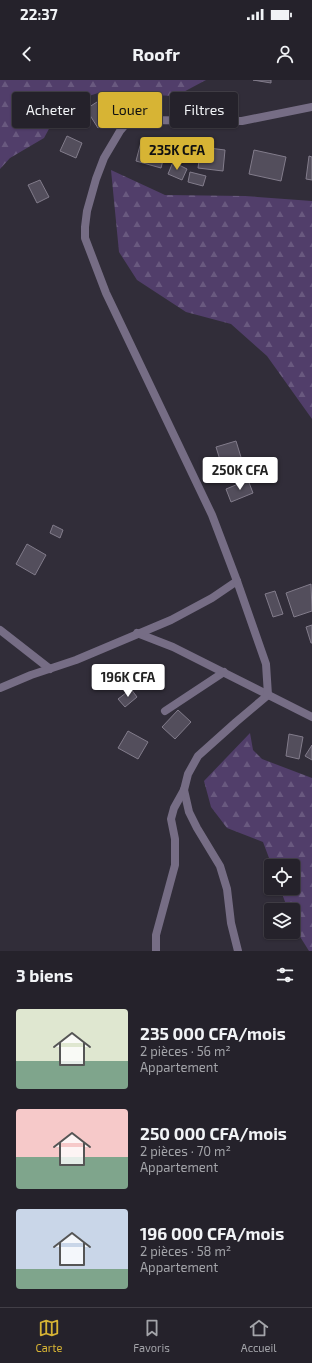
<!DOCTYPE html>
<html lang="fr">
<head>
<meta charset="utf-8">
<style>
	body { margin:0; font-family:"Exo 2",sans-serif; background:#312f37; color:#f1f3f6; height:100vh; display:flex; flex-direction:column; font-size:15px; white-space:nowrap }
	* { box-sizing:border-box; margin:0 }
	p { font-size:13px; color:#a3a4a9 }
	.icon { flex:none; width:22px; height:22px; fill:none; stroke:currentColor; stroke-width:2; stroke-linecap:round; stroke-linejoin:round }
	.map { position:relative; height:871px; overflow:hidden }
	.details { display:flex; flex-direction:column; background:#25222b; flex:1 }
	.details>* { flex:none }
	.top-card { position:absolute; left:12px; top:12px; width:288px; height:36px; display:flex; gap:8px }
	.controls { position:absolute; left:264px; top:779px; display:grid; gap:8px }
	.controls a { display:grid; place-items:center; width:36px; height:36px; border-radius:4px; background:#25222b; box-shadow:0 1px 3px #0004,0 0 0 1px #423f47; font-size:20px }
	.price { position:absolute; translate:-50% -34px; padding:0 9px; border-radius:4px; background:#fff; color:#222; font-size:13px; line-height:26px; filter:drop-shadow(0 1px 2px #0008) }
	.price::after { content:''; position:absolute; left:50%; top:24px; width:12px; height:9px; margin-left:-6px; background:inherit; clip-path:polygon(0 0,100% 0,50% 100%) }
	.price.active { background:#d7b434; color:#111 }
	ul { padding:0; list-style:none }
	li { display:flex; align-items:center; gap:12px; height:100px; padding:0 16px }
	li span { display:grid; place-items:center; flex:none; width:112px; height:80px; border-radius:4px; color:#555 }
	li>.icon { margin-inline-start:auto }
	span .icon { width:48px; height:48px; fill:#fffc; stroke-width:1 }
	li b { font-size:17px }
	h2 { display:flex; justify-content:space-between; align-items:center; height:48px; padding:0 16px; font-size:17px }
	.pill { padding:0 14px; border-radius:4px; background:#25222b; box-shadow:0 1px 3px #0004,0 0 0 1px #423f47; font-size:14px; line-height:36px }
	.pill.active { background:#d7b434; color:#111 }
	.status { display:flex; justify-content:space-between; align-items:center; height:28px; padding:0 20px; background:#25222b; direction:ltr }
	.status svg { height:11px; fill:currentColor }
	header { display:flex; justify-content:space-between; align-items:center; height:52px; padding:0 16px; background:#25222b; font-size:18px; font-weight:700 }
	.tabs { display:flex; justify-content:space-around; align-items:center; height:56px; border-top:1px solid #423f47; background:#25222b; font-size:11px; color:#a3a4a9 }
	.tabs a { display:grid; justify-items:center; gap:2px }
	.tabs .active { color:#d7b434 }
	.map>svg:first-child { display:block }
	.forest { fill:url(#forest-firs) }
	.building { fill:#534e5c; stroke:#827c8b }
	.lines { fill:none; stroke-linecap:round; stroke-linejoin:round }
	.street { stroke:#766d85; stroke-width:8 }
</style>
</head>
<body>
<div class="status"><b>22:37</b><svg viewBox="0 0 49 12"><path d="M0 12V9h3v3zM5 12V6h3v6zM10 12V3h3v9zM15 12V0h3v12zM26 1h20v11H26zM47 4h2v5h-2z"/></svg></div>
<header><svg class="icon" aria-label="back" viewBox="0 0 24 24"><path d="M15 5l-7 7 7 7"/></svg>Roofr<svg class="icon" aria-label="person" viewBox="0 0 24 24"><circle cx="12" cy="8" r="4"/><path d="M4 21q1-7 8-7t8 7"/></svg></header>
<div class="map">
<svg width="312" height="871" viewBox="0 0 312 871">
	<defs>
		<pattern id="forest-firs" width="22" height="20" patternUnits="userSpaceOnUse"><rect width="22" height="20" fill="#513e6a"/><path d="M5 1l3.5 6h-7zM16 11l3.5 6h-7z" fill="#69597f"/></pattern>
	</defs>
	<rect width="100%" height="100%" fill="#312d39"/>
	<!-- forest -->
	<g class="forest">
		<path d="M0,0H206L176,16L98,13L62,25L44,58L10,78L0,89Z"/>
		<path d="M111,90L165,115L245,116L312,121V339L267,276L231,244L186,232L137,200L119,172Z"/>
		<path d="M250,653L253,670L262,679L312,698V871H309L294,847L293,844V830H288L280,808H293V786H272L263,762L227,748L211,727L204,701Z"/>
	</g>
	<!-- building -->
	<g class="building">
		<path d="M253,0H271V3Z"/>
		<path d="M97,22L109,40L98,48L86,29Z"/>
		<path d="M67,56L82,63L76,78L60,71Z"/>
		<path d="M141,62L166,68L161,88L136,81Z"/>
		<path d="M201,67L225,70L223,91L198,88Z"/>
		<path d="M254,70L286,77L281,101L249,94Z"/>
		<path d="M309,76L312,77V100L306,99Z"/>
		<path d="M173,82L187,89L182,100L168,94Z"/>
		<path d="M190,92L206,96L203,106L188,102Z"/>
		<path d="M40,100L49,117L37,123L28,105Z"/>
		<path d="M236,361L244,387L224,393L216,367Z"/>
		<path d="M248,400L253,413L231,422L226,409Z"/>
		<path d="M53,445L63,450L60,458L50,453Z"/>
		<path d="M27,464L46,475L35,495L16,484Z"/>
		<path d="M311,504L312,531L294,537L286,513Z"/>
		<path d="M275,511L283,534L273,537L265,514Z"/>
		<path d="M312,545V563H311L306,547Z"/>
		<path d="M131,609L137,617L125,627L118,619Z"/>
		<path d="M178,630L191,642L175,659L162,647Z"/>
		<path d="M128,651L148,662L138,679L118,668Z"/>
		<path d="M289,654L303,657L299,679L286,676Z"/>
		<path d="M312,665V680L305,676Z"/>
	</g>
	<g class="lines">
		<!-- street -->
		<g class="street">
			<path d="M0,550L50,589"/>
			<path d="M137,553L173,567L312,637"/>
			<path d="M0,608L31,595L76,580L171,540L212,518L237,501"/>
			<path d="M165,631L224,592"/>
			<path d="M184,710L189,732L197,748L220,786L227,809L231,843L238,871"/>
			<path d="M156,871V855L175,785V759L171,739L174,728L184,710L188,694L198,676L236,642L268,615L266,584L237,501L212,435L106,213L85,158V147L87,131L96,99L104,78L120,51L126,44L135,40L242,41L312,27"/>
		</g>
	</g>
</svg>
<div class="controls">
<a><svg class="icon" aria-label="locate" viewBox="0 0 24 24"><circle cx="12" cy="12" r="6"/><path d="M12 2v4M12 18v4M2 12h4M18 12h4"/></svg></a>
<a><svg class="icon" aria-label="layers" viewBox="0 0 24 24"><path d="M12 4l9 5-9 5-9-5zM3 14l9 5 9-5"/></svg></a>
</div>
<b class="price active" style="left:177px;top:91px">235K CFA</b>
<b class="price" style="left:240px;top:411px">250K CFA</b>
<b class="price" style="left:128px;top:618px">196K CFA</b>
<div class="top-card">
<a class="pill">Acheter</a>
<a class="pill active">Louer</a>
<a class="pill">Filtres</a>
</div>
</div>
<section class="details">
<h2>3 biens<svg class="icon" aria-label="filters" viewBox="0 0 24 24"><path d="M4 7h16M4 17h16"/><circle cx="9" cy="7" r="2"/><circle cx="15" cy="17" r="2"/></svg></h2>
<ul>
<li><span style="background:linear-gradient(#dfe7d0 65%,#7fa58c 0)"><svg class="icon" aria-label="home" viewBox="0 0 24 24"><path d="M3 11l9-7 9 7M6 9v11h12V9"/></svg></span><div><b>235 000 CFA/mois</b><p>2 pièces · 56 m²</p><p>Appartement</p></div></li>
<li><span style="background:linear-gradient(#f6c9c9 60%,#7fa58c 0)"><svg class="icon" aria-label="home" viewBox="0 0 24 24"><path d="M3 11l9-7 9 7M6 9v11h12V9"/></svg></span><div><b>250 000 CFA/mois</b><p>2 pièces · 70 m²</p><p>Appartement</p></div></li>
<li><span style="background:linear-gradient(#c9d6e8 75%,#7fa58c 0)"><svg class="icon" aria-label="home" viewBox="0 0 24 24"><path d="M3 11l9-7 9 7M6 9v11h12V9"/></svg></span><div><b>196 000 CFA/mois</b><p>2 pièces · 58 m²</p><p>Appartement</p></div></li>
</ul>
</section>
<nav class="tabs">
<a class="active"><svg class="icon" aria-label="map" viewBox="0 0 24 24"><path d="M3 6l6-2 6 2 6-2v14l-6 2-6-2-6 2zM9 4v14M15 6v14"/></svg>Carte</a>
<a><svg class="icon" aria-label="saved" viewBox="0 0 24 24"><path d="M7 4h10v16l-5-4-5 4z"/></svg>Favoris</a>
<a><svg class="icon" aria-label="home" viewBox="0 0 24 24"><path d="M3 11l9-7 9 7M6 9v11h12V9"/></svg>Accueil</a>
</nav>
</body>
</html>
